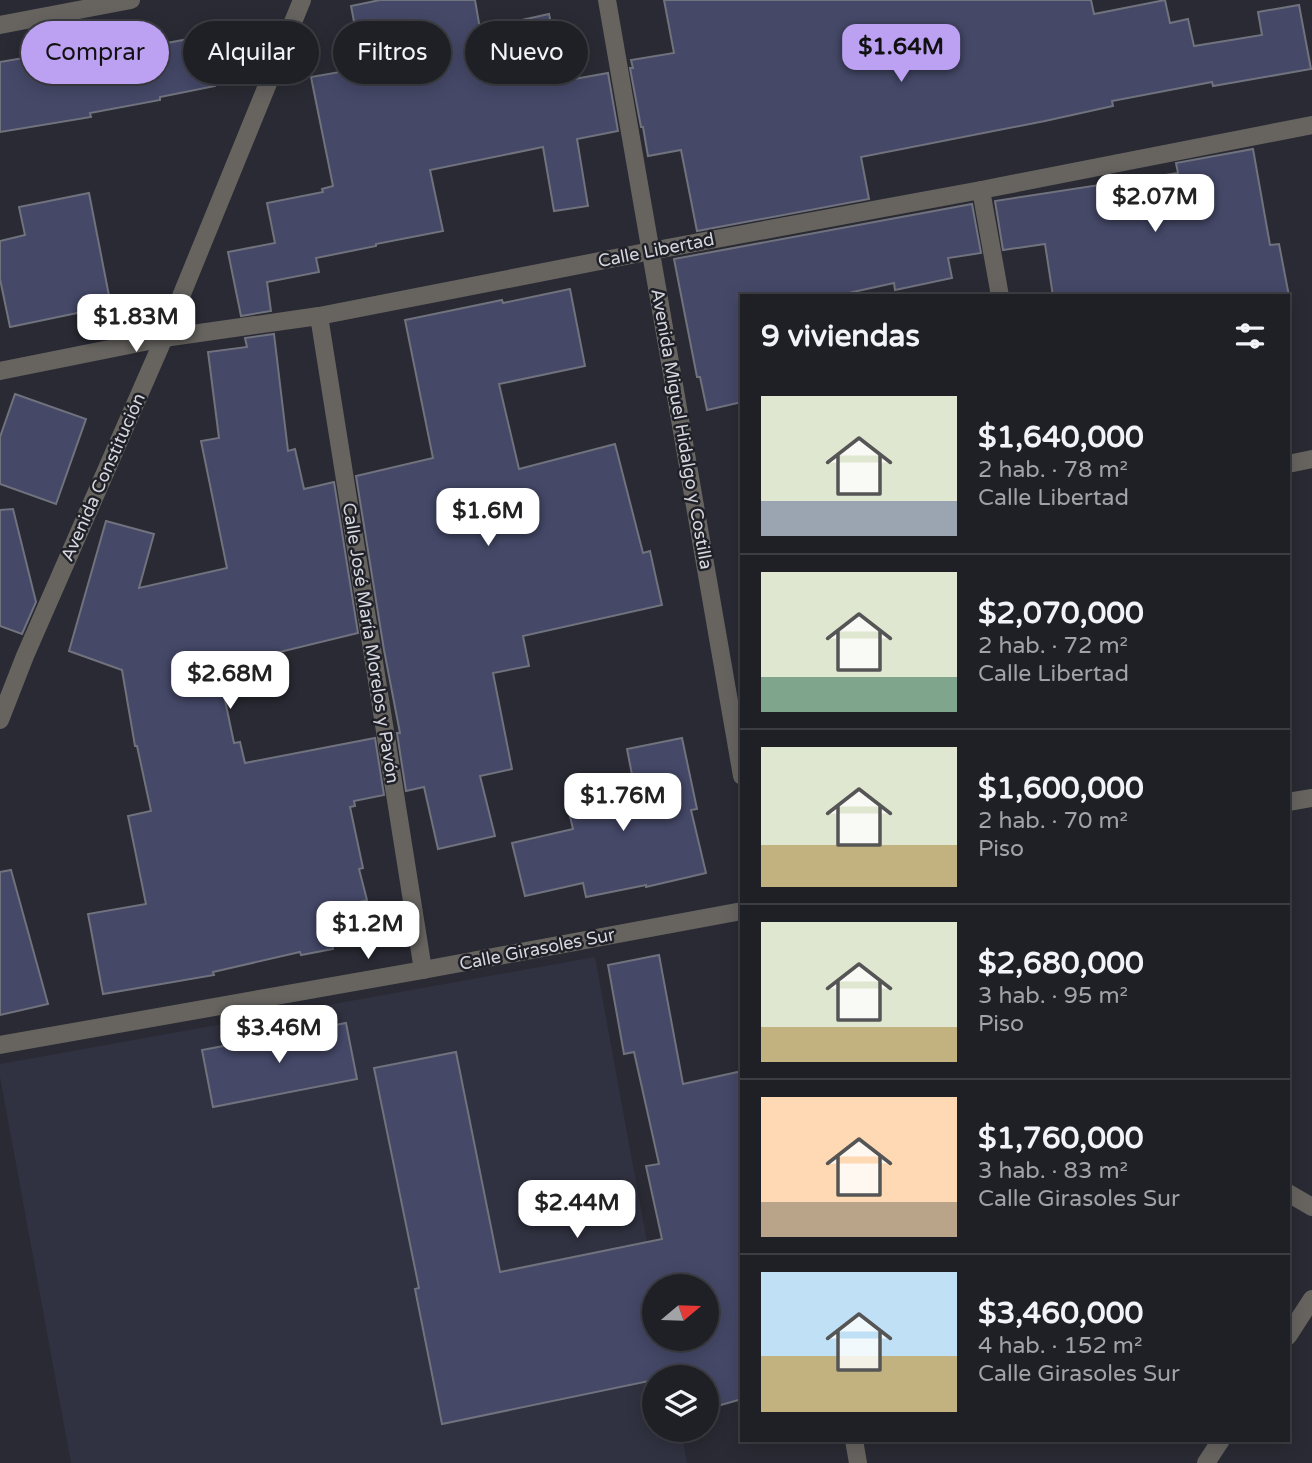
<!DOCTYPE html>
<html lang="es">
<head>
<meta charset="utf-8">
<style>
	body { margin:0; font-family:"Varela Round",sans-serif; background:#2c2d32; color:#f1f3f6; height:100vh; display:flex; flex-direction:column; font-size:26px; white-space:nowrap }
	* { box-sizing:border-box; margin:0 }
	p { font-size:23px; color:#a1a3a7 }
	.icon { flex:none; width:38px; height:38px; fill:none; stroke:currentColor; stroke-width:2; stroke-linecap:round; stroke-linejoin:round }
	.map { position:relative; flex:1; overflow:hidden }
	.details { position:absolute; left:740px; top:294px; width:550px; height:1148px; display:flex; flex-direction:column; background:#1f2026; border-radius:0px; box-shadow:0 4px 18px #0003,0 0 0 2px #3c3e43 }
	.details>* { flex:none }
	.guide { position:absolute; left:21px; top:21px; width:614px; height:63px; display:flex; gap:14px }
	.needle { width:46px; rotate:71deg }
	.fabs { position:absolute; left:642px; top:1274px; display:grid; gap:14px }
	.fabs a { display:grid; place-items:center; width:77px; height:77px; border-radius:50%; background:#1f2026; box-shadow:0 4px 18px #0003,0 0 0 2px #3c3e43; font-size:35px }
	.price { position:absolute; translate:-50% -60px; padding:0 16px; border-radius:14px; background:#fff; color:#222; font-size:23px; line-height:46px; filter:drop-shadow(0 2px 4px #0008) }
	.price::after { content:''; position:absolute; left:50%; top:42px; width:21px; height:16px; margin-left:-10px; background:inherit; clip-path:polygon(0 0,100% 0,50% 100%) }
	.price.on { background:#bca0f2; color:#111 }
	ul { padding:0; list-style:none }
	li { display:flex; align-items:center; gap:21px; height:175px; padding:0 21px }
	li+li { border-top:2px solid #3c3e43 }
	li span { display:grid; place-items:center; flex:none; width:196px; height:140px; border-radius:0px; color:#555 }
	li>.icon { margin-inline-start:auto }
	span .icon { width:84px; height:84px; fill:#fffc; stroke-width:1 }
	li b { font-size:30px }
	h2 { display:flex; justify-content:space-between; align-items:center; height:84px; padding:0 21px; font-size:30px }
	.tag { padding:0 24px; border-radius:32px; background:#1f2026; box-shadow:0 4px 18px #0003,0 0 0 2px #3c3e43; font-size:24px; line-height:63px }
	.tag.on { background:#bca0f2; color:#111 }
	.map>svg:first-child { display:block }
	.built { fill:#313241 }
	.building { fill:#454867; stroke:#70727d; stroke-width:2; fill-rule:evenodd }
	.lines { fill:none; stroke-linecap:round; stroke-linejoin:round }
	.street { stroke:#676460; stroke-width:18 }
	.labels { text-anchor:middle; stroke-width:5; stroke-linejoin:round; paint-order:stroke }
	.street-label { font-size:18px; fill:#d6d7dd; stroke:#202029 }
</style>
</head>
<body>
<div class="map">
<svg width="1312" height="1463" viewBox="0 0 1312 1463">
	<rect width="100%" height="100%" fill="#292a33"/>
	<!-- built -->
	<path class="built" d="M595,957L655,1286L654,1339H664L671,1377H654V1430H681L687,1463H71L0,1077V1064Z"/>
	<!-- building -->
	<g class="building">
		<path d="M380,0H475L480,29L549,14L563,81L608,73L618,131L577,139L588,206L554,211L543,147L430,170L443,231L376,244V246L316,258L319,272L267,282L271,311L241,316L228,252L275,243L267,203L323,192L322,189L333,186L311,77L363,68L351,6Z"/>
		<path d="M664,0H1091L1094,14L1165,0L1170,23L1188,19L1194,46L1262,35L1258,12L1299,5L1311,69L1213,86L1212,82L1112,101L1113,106L1045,121L861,157L869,199L697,231L681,150L648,156L643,127H641L630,68H633L631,60L674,53Z"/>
		<path d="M147,33L150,46L205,36L215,86L160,97V100L90,113L91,117L0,132V62L88,47V45Z"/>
		<path d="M1253,149L1270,245L1279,244L1289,296H1053L1045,244L1003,250L995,201L1178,173L1176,163Z"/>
		<path d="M89,193L111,306L10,327L0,279V241L25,235L19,207Z"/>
		<path d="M972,204L981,253L948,258L952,278L895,290L894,283L835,296H742V402L707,410L700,377H697L674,259Z"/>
		<path d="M570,289L585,366L499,384L519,469L615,444L643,553L650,551L662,605L523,636L529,666L493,673L512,769L480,776L495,836L438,849L424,787L406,791L397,733H400L384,650L356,476L433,458L405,320L502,300L503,303Z"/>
		<path d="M274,334L288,451L295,449L304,489L334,482L358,633L218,667L234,743L240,742L245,763L375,738L384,795L354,801L355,806L350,807L363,868L359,869L367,900L325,911L333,949L301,955L300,952L213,972L214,975L103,994L88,914L146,904L128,816L151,811L137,746H135L122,670L69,651L106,521L154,534L139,588L227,568L201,441L219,438L208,352L247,347L245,338Z"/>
		<path d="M15,394L86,419L56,504L0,484V437Z"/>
		<path d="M13,509L36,602L22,634L0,626V510Z"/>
		<path d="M682,738L697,809L691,810L706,873L646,887V885L586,897L583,883L525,896L512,843L573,829L567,804L635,790L627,749Z"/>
		<path d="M11,870L48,1004L0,1015V872Z"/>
		<path d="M659,955L683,1084L742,1071V1399L707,1409V1377H654V1380L442,1424L415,1289L419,1288L374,1068L456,1052L500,1272L662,1239L646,1166L659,1164L634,1052L624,1054L608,965ZM654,1286H707V1339H654Z"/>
		<path d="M346,1023L357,1079L213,1107L202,1050Z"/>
	</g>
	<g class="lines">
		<!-- street -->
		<g class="street">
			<path d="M607,0L742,776"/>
			<path d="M0,25L131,0"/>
			<path d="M981,190L1000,296"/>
			<path d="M319,316L423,970"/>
			<path d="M0,371L164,338L319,316L651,251L981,190L1312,125"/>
			<path d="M1288,464L1312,459"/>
			<path d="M0,720L25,656L164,338L302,0"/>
			<path d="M1288,802L1312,798"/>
			<path d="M0,1045L423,970L742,911"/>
			<path d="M1288,1193L1312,1207"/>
			<path d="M1288,1336L1312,1299"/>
			<path d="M854,1440L858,1463"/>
			<path d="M1206,1463L1221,1440"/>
		</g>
	</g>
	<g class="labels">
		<!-- street labels -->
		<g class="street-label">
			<text transform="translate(656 250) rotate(-11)" y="6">Calle Libertad</text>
			<text transform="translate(682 429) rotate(80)" y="6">Avenida Miguel Hidalgo y Costilla</text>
			<text transform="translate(103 477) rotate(-66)" y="6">Avenida Constitución</text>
			<text transform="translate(371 643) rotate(81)" y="6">Calle José María Morelos y Pavón</text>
			<text transform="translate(537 949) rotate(-11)" y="6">Calle Girasoles Sur</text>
		</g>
	</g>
</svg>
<div class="fabs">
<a><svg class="needle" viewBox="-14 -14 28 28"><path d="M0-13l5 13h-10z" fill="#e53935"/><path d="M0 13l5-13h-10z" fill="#a1a3a7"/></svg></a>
<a><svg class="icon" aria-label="layers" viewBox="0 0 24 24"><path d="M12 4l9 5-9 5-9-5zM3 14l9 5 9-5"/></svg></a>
</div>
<b class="price on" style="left:901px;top:84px">$1.64M</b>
<b class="price" style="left:1155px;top:234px">$2.07M</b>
<b class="price" style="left:136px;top:354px">$1.83M</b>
<b class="price" style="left:488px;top:548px">$1.6M</b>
<b class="price" style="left:230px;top:711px">$2.68M</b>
<b class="price" style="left:623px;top:833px">$1.76M</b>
<b class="price" style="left:368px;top:961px">$1.2M</b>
<b class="price" style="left:279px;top:1065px">$3.46M</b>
<b class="price" style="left:577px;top:1240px">$2.44M</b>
<div class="guide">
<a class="tag on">Comprar</a>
<a class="tag">Alquilar</a>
<a class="tag">Filtros</a>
<a class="tag">Nuevo</a>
</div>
<section class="details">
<h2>9 viviendas<svg class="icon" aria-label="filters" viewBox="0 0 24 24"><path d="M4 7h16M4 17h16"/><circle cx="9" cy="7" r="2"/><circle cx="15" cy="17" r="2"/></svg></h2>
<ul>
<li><span style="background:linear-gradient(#dfe7d0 75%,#9aa5b1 0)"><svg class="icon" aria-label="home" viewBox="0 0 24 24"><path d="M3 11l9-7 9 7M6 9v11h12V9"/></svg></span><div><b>$1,640,000</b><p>2 hab. · 78 m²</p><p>Calle Libertad</p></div></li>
<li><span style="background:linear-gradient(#dfe7d0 75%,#7fa58c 0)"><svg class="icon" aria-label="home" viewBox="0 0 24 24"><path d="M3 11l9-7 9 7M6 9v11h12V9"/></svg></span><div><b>$2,070,000</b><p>2 hab. · 72 m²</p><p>Calle Libertad</p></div></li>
<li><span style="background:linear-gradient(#dfe7d0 70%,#c2b280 0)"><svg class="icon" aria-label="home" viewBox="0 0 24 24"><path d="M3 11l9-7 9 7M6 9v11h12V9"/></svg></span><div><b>$1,600,000</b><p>2 hab. · 70 m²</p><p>Piso</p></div></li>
<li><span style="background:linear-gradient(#dfe7d0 75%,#c2b280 0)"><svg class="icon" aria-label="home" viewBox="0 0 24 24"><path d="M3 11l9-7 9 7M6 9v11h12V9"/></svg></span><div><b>$2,680,000</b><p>3 hab. · 95 m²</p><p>Piso</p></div></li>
<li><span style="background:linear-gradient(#ffd9b3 75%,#b9a48a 0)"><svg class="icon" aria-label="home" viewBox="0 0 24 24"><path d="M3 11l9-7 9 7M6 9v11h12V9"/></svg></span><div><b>$1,760,000</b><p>3 hab. · 83 m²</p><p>Calle Girasoles Sur</p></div></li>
<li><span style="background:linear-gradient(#bfe0f5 60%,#c2b280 0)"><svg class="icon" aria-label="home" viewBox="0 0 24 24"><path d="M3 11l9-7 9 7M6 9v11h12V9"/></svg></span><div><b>$3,460,000</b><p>4 hab. · 152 m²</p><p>Calle Girasoles Sur</p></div></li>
</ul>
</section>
</div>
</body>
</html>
